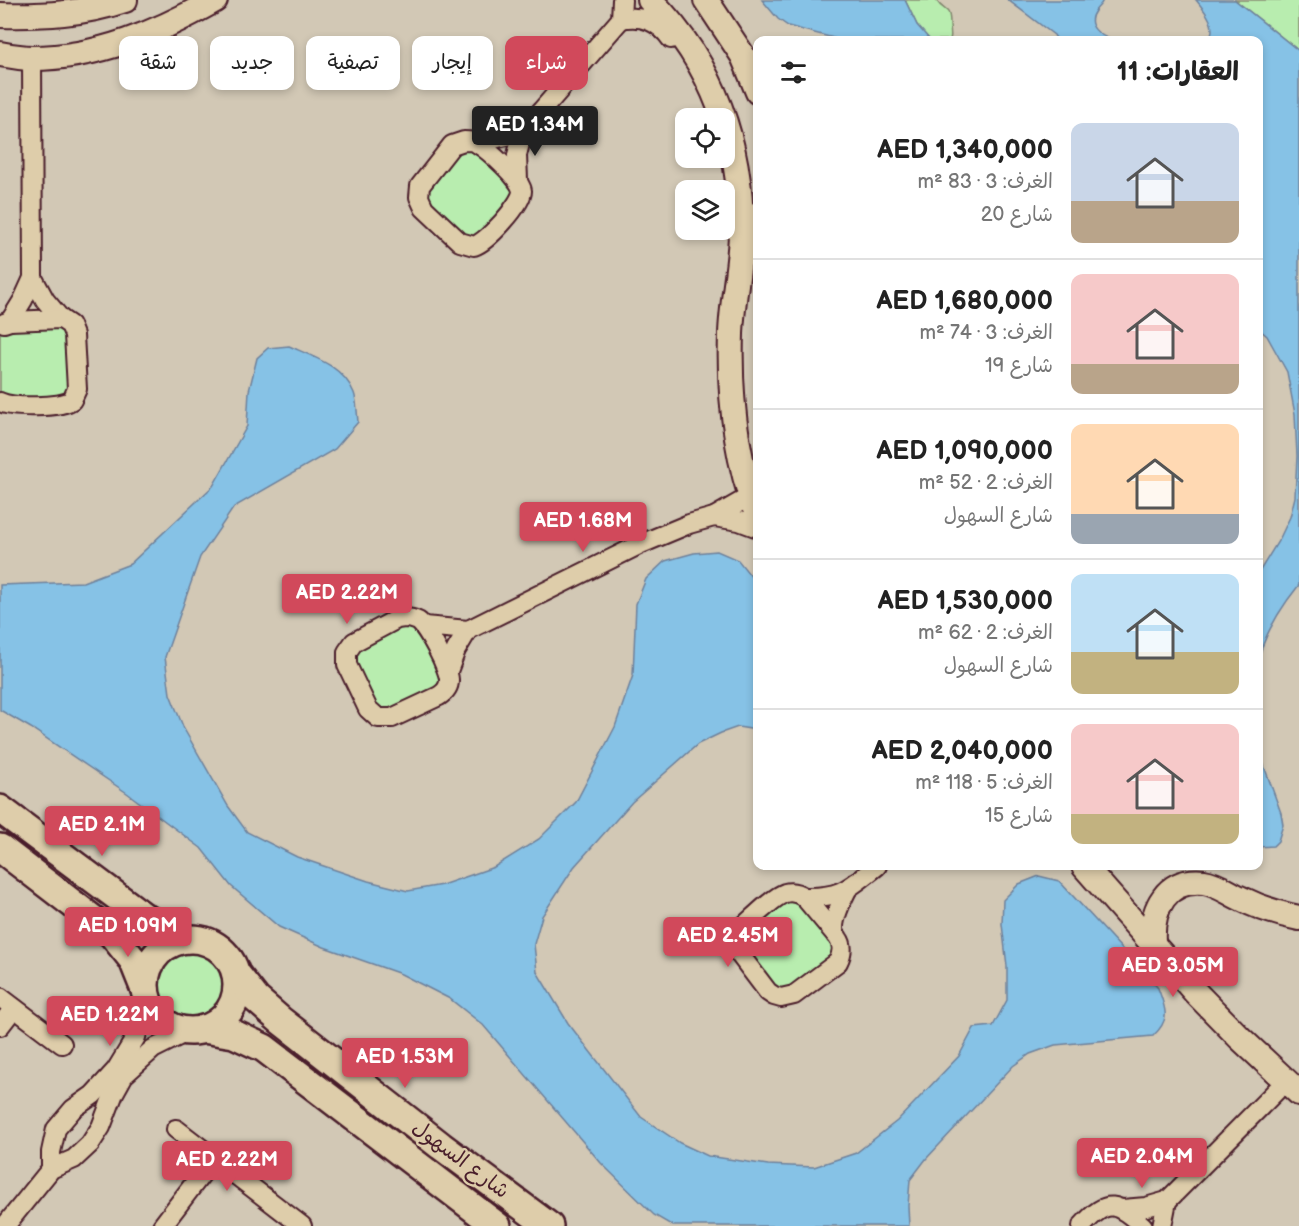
<!DOCTYPE html>
<html lang="ar">
<head>
<meta charset="utf-8">
<style>
	body { margin:0; font-family:"Balsamiq Sans","Playpen Sans Arabic",sans-serif; background:#f6f6f6; color:#222; direction:rtl; height:100vh; display:flex; flex-direction:column; font-size:22px; white-space:nowrap }
	* { box-sizing:border-box; margin:0 }
	p { font-size:20px; color:#767676 }
	.icon { flex:none; width:33px; height:33px; fill:none; stroke:currentColor; stroke-width:2; stroke-linecap:round; stroke-linejoin:round }
	.map { position:relative; flex:1; overflow:hidden; direction:ltr }
	.sheet { position:absolute; left:753px; top:36px; width:510px; height:834px; display:flex; flex-direction:column; background:#fff; border-radius:12px; box-shadow:0 3px 9px #0003; direction:rtl }
	.sheet>* { flex:none }
	.hud { position:absolute; left:18px; top:36px; width:570px; height:54px; direction:rtl; display:flex; gap:12px }
	.tools { position:absolute; left:675px; top:108px; display:grid; gap:12px }
	.tools a { display:grid; place-items:center; width:60px; height:60px; border-radius:12px; background:#fff; box-shadow:0 3px 9px #0003; font-size:30px }
	.price { position:absolute; translate:-50% -51px; padding:0 14px; border-radius:6px; background:#d1495b; color:#fff; font-size:20px; line-height:39px; filter:drop-shadow(0 2px 3px #0008) }
	.price::after { content:''; position:absolute; left:50%; top:36px; width:18px; height:14px; margin-left:-9px; background:inherit; clip-path:polygon(0 0,100% 0,50% 100%) }
	.price.active { background:#222; color:#fff }
	ul { padding:0; list-style:none }
	li { display:flex; align-items:center; gap:18px; height:150px; padding:0 24px }
	li+li { border-top:2px solid #e0e0e0 }
	li span { display:grid; place-items:center; flex:none; width:168px; height:120px; border-radius:12px; color:#555 }
	li>.icon { margin-inline-start:auto }
	span .icon { width:72px; height:72px; fill:#fffc; stroke-width:1 }
	li b { font-size:26px }
	h2 { display:flex; justify-content:space-between; align-items:center; height:72px; padding:0 24px; font-size:26px }
	.pill { padding:0 21px; border-radius:12px; background:#fff; box-shadow:0 3px 9px #0003; font-size:21px; line-height:54px }
	.pill.active { background:#d1495b; color:#fff }
	.map>svg:first-child { display:block }
	.green { fill:#b8edaf; stroke:#81866d; stroke-width:1.5 }
	.water { fill:#86c2e6; stroke:#6e819b; stroke-width:1.5 }
	.lines { fill:none; stroke-linecap:round; stroke-linejoin:round }
	.minor-casing { stroke:#4a1f2b; stroke-width:22 }
	.tertiary-casing { stroke:#4a1f2b; stroke-width:28 }
	.secondary-casing { stroke:#4a1f2b; stroke-width:32 }
	.minor { stroke:#decdaa; stroke-width:18 }
	.tertiary { stroke:#decdaa; stroke-width:24 }
	.secondary { stroke:#decdaa; stroke-width:27 }
	.labels { text-anchor:middle; stroke-width:4.5; stroke-linejoin:round; paint-order:stroke }
	.street-label { font-size:21px; fill:#4a1f2b; stroke:#decdaa }
</style>
</head>
<body>
<div class="map">
<svg width="1299" height="1226" viewBox="0 0 1299 1226">
	<rect width="100%" height="100%" fill="#d2c8b5"/>
	<filter id="ink" filterUnits="userSpaceOnUse"><feTurbulence type="fractalNoise" baseFrequency=".0167" numOctaves="2"/><feDisplacementMap in="SourceGraphic" scale="12" xChannelSelector="R" yChannelSelector="G"/><feConvolveMatrix kernelMatrix="1 2 1 2 8 2 1 2 1" color-interpolation-filters="sRGB"/></filter>
	<g filter="url(#ink)">
		<!-- green -->
		<g class="green">
			<path d="M905,0H936C945,14 950,5 950,25C950,31 952,34 950,40H929L917,25Z"/>
			<path d="M1235,0H1299V51Z"/>
			<path d="M464,149L476,151L514,189L510,201L476,237H468L427,203V185L458,151Z"/>
			<path d="M57,325L68,332L69,389L64,394L57,397L10,398L0,392V333L3,329Z"/>
			<path d="M401,625C423,624 432,657 440,674C440,682 438,685 432,690L393,710L379,709L374,704L353,662L355,650Z"/>
			<path d="M789,901L801,904L832,941C833,949 832,953 827,959L788,989H780L774,985L744,949L743,937L783,902Z"/>
			<circle cx="191" cy="984" r="32"/>
		</g>
		<!-- water -->
		<g class="water">
			<path d="M762,0H905L917,25L930,40H841L788,26L778,19Z"/>
			<path d="M1008,0H1103C1101,6 1098,6 1095,11C1084,26 1101,36 1112,40H1057L1054,35Z"/>
			<path d="M1196,0H1235L1299,51V585C1282,606 1267,630 1259,656V572L1280,538L1290,517L1295,497L1297,456L1295,414L1287,372L1267,336L1259,329L1258,40H1209C1218,26 1205,11 1196,0Z"/>
			<path d="M289,346C314,357 343,366 354,393C357,401 357,413 358,422L335,449L234,507L200,557L165,657L170,694L184,729L228,806L247,832L297,857L368,881L408,891L442,885L494,867L539,839L576,802L615,727L633,675L636,604L646,579L665,561L694,553L717,551L738,560L757,584V730L738,727L721,733L698,744L632,802L574,867L542,916L534,944L537,972L568,1023L641,1117L680,1143L708,1156L768,1165L814,1167L856,1153L897,1121L959,1056L974,1028L993,1026L1007,1000V966L1002,924L1003,900L1019,884L1039,876L1059,881L1158,988C1166,1010 1171,1019 1153,1036L1055,1045L1030,1054L1013,1066L926,1159L910,1180L908,1206L909,1226H673L654,1215L601,1163L483,1025L450,999L401,974L324,947L279,927L231,886L201,848L127,793L31,728L0,710V585L83,582L130,564L213,486L247,426L249,391L257,358L268,348Z"/>
			<path d="M1259,752L1281,813L1283,825L1278,841L1273,846L1259,847Z"/>
		</g>
		<g class="lines">
			<defs>
				<g id="minor">
					<path d="M621,19C642,15 658,21 671,39"/>
					<path d="M464,141C469,141 474,141 478,144C488,150 521,179 522,191C522,204 487,242 474,246L460,242L424,208L419,197L420,186L452,145Z"/>
					<path d="M477,143L523,132"/>
					<path d="M518,180L517,155L523,132L621,19L622,0"/>
					<path d="M33,278L45,300L61,319"/>
					<path d="M10,321L23,300L33,278L32,58"/>
					<path d="M0,402C12,408 61,408 72,400L77,389L74,335L70,325L61,319L10,321L4,323"/>
					<path d="M714,517L739,521L758,528"/>
					<path d="M404,618C409,618 414,619 418,621C427,627 450,670 449,681C449,688 445,692 439,696L392,718H378L368,709L347,665V652L354,642L397,619Z"/>
					<path d="M424,626L468,630L641,544L689,524L714,517L742,501L751,500"/>
					<path d="M448,671L456,650L468,630"/>
					<path d="M804,897C842,898 849,888 877,866"/>
					<path d="M835,934L804,897C798,893 792,891 785,893C773,897 749,922 738,931L734,941L737,951L768,992L774,996L781,998L794,995L838,962C842,954 844,946 838,938C837,936 836,936 835,934C831,923 842,900 847,890"/>
					<path d="M0,997L62,1044"/>
					<path d="M0,1026L14,1008"/>
					<path d="M176,1129L302,1226"/>
					<path d="M51,1169V1152L56,1129L73,1109L93,1095L116,1070L136,1037L147,999"/>
					<path d="M1123,1209L1146,1207L1167,1201L1286,1081"/>
					<path d="M5,1226L51,1169L74,1159L90,1144L101,1127L114,1093L124,1075L153,1049L189,1031"/>
					<path d="M162,1226L213,1159"/>
					<path d="M1082,1226C1108,1197 1117,1203 1143,1226"/>
					<path d="M1162,1226L1167,1201"/>
				</g>
				<g id="tertiary">
					<path d="M650,0C714,63 742,146 741,234C740,268 732,301 731,334C729,395 736,460 758,517"/>
					<path d="M706,0L743,56L758,92"/>
					<path d="M0,15C43,16 84,14 125,0"/>
					<path d="M0,54C11,56 22,58 32,58C98,58 159,32 215,0"/>
					<path d="M756,215L758,256"/>
					<path d="M1084,866L1195,992L1240,1038L1299,1093"/>
					<path d="M1153,942C1151,909 1166,878 1204,882C1218,884 1230,894 1242,899C1260,908 1279,914 1299,918"/>
				</g>
				<g id="secondary">
					<path d="M0,809L143,916L157,925L186,938"/>
					<path d="M0,848L112,934L133,960L145,990"/>
					<circle cx="191" cy="985" r="46"/>
					<path d="M237,975L256,999L280,1020L441,1146L549,1226"/>
					<path d="M203,1029L234,1034L264,1048L497,1226"/>
				</g>
			</defs>
			<!-- minor casing -->
			<use href="#minor" class="minor-casing"/>
			<!-- tertiary casing -->
			<use href="#tertiary" class="tertiary-casing"/>
			<!-- secondary casing -->
			<use href="#secondary" class="secondary-casing"/>
			<!-- minor -->
			<use href="#minor" class="minor"/>
			<!-- tertiary -->
			<use href="#tertiary" class="tertiary"/>
			<!-- secondary -->
			<use href="#secondary" class="secondary"/>
		</g>
	</g>
	<g class="labels">
		<!-- street labels -->
		<g class="street-label">
			<text transform="translate(461 1159) rotate(37)" y="7">شارع السهول</text>
		</g>
	</g>
</svg>
<div class="tools">
<a><svg class="icon" aria-label="locate" viewBox="0 0 24 24"><circle cx="12" cy="12" r="6"/><path d="M12 2v4M12 18v4M2 12h4M18 12h4"/></svg></a>
<a><svg class="icon" aria-label="layers" viewBox="0 0 24 24"><path d="M12 4l9 5-9 5-9-5zM3 14l9 5 9-5"/></svg></a>
</div>
<b class="price active" style="left:535px;top:157px">AED 1.34M</b>
<b class="price" style="left:583px;top:553px">AED 1.68M</b>
<b class="price" style="left:347px;top:625px">AED 2.22M</b>
<b class="price" style="left:102px;top:857px">AED 2.1M</b>
<b class="price" style="left:128px;top:958px">AED 1.09M</b>
<b class="price" style="left:728px;top:968px">AED 2.45M</b>
<b class="price" style="left:1173px;top:998px">AED 3.05M</b>
<b class="price" style="left:110px;top:1047px">AED 1.22M</b>
<b class="price" style="left:405px;top:1089px">AED 1.53M</b>
<b class="price" style="left:1142px;top:1189px">AED 2.04M</b>
<b class="price" style="left:227px;top:1192px">AED 2.22M</b>
<div class="hud">
<a class="pill active">شراء</a>
<a class="pill">إيجار</a>
<a class="pill">تصفية</a>
<a class="pill">جديد</a>
<a class="pill">شقة</a>
</div>
<section class="sheet">
<h2>العقارات: 11<svg class="icon" aria-label="filters" viewBox="0 0 24 24"><path d="M4 7h16M4 17h16"/><circle cx="9" cy="7" r="2"/><circle cx="15" cy="17" r="2"/></svg></h2>
<ul>
<li><span style="background:linear-gradient(#c9d6e8 65%,#b9a48a 0)"><svg class="icon" aria-label="home" viewBox="0 0 24 24"><path d="M3 11l9-7 9 7M6 9v11h12V9"/></svg></span><div><b>AED 1,340,000</b><p>الغرف: 3 · 83 m²</p><p>شارع 20</p></div></li>
<li><span style="background:linear-gradient(#f6c9c9 75%,#b9a48a 0)"><svg class="icon" aria-label="home" viewBox="0 0 24 24"><path d="M3 11l9-7 9 7M6 9v11h12V9"/></svg></span><div><b>AED 1,680,000</b><p>الغرف: 3 · 74 m²</p><p>شارع 19</p></div></li>
<li><span style="background:linear-gradient(#ffd9b3 75%,#9aa5b1 0)"><svg class="icon" aria-label="home" viewBox="0 0 24 24"><path d="M3 11l9-7 9 7M6 9v11h12V9"/></svg></span><div><b>AED 1,090,000</b><p>الغرف: 2 · 52 m²</p><p>شارع السهول</p></div></li>
<li><span style="background:linear-gradient(#bfe0f5 65%,#c2b280 0)"><svg class="icon" aria-label="home" viewBox="0 0 24 24"><path d="M3 11l9-7 9 7M6 9v11h12V9"/></svg></span><div><b>AED 1,530,000</b><p>الغرف: 2 · 62 m²</p><p>شارع السهول</p></div></li>
<li><span style="background:linear-gradient(#f6c9c9 75%,#c2b280 0)"><svg class="icon" aria-label="home" viewBox="0 0 24 24"><path d="M3 11l9-7 9 7M6 9v11h12V9"/></svg></span><div><b>AED 2,040,000</b><p>الغرف: 5 · 118 m²</p><p>شارع 15</p></div></li>
</ul>
</section>
</div>
</body>
</html>
